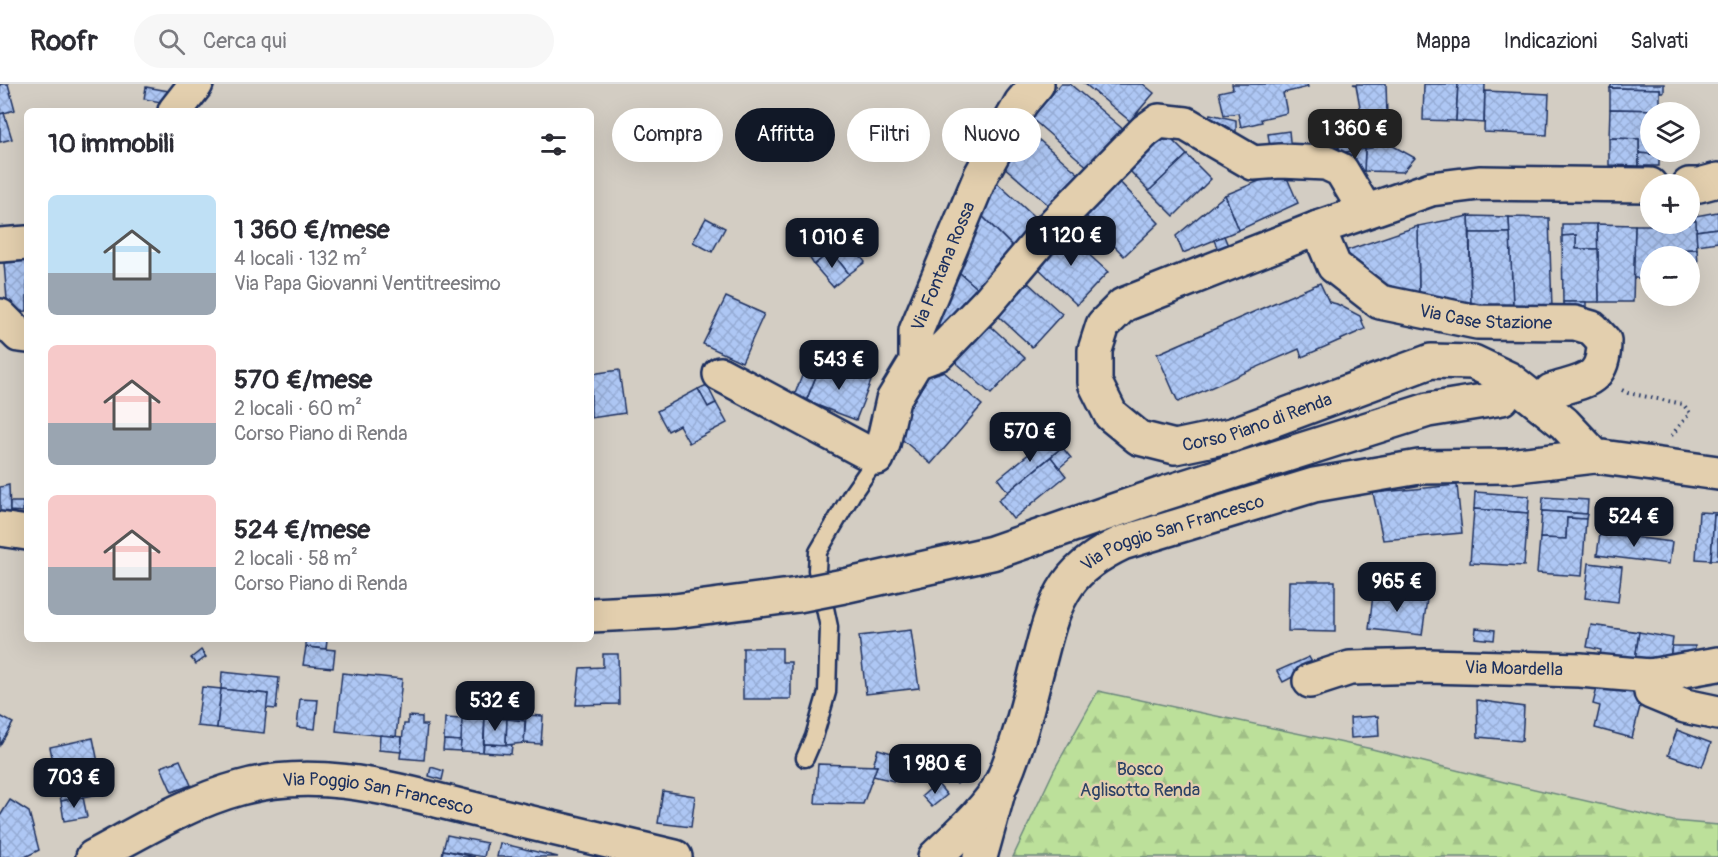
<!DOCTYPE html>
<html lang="it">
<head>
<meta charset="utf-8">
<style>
	body { margin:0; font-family:Pangolin,sans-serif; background:#f7f7f7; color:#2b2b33; height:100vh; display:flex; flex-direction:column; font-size:22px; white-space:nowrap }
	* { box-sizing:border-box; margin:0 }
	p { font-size:20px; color:#7c7c81 }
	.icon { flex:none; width:33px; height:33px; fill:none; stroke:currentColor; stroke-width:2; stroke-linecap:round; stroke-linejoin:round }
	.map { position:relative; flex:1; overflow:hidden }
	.details { position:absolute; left:24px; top:24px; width:570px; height:534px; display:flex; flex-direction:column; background:#fff; border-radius:9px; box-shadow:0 6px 24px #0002 }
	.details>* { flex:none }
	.top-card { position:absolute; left:612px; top:24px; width:570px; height:54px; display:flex; gap:12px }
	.tools { position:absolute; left:1640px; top:18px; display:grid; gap:12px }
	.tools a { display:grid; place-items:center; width:60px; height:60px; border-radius:50%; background:#fff; box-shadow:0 6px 24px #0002; font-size:30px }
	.price { position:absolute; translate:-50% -51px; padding:0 14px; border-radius:12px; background:#111827; color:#fff; font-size:20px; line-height:39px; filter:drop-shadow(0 2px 3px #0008) }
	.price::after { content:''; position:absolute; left:50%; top:36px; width:18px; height:14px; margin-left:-9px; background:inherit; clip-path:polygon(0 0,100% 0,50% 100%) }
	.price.on { background:#222; color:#fff }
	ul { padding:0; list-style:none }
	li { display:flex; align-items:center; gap:18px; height:150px; padding:0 24px }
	li span { display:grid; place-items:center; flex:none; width:168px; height:120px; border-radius:9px; color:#555 }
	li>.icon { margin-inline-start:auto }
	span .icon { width:72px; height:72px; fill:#fffc; stroke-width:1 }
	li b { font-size:26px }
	h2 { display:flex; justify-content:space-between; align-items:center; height:72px; padding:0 24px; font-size:26px }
	.pill { padding:0 21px; border-radius:27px; background:#fff; box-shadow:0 6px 24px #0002; font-size:21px; line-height:54px }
	.pill.on { background:#111827; color:#fff }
	header { display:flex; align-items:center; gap:36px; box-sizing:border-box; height:84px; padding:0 30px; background:#fff; border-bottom:2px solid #e1e1e2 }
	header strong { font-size:28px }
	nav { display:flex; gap:33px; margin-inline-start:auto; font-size:21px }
	.search { width:420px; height:54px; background:#f7f7f7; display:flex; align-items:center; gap:15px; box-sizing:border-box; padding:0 21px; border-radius:33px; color:#7c7c81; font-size:22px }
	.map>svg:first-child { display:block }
	.forest { fill:url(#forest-firs); stroke:#6c887c; stroke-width:1.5 }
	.building { fill:url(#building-cross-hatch); stroke:#1b2f5e; stroke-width:1.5 }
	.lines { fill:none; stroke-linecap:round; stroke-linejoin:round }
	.service-casing { stroke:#1b2f5e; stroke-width:21 }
	.minor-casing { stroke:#1b2f5e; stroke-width:38 }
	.tertiary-casing { stroke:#1b2f5e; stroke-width:38 }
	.secondary-casing { stroke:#1b2f5e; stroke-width:38 }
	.path { stroke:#1b2f5e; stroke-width:4; stroke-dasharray:1.5 4.5; stroke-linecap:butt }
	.service { stroke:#e3cfae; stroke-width:16 }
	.minor { stroke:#e3cfae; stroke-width:33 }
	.tertiary { stroke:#e3cfae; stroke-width:33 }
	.secondary { stroke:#e3cfae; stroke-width:33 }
	.minor-bridge-casing { stroke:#1b2f5e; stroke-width:38; stroke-linecap:butt }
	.minor-bridge { stroke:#e3cfae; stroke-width:33 }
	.labels { text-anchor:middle; stroke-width:4.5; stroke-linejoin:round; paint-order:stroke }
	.street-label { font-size:18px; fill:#1b2f5e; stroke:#e3cfae }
	.park-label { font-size:18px; fill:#2b4164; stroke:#e3cfae }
</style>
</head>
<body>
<header>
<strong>Roofr</strong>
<div class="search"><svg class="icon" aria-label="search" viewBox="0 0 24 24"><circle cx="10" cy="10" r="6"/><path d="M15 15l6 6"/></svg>Cerca qui</div>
<nav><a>Mappa</a><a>Indicazioni</a><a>Salvati</a></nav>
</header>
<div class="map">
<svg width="1718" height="773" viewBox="0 0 1718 773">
	<defs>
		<pattern id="forest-firs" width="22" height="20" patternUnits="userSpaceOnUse" patternTransform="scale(1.5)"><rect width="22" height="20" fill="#bce09a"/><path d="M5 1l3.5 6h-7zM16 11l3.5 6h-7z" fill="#a1c087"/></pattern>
		<pattern id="building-cross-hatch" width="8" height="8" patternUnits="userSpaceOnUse" patternTransform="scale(1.5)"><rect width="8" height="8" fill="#aec7f4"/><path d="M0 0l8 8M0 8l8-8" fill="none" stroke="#95abd4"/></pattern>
	</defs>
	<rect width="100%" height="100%" fill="#d3cdc3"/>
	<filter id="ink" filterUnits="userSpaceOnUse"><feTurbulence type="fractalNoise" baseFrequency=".0167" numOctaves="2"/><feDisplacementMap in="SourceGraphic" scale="12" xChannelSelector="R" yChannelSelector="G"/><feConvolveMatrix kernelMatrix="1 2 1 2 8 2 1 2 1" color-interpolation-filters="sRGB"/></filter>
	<g filter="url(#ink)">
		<!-- forest -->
		<path class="forest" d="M1098,607L1372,665L1508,699L1673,737L1718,741V773H1013L1054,686Z"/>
		<!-- building -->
		<g class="building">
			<path d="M0,0H8L15,26L0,30Z"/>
			<path d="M1061,0H1070L1124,46L1090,85L1031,34Z"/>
			<path d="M1085,0H1143L1154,9L1130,37Z"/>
			<path d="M1232,0H1307L1308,3L1283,9L1287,29L1261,35L1262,38L1241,43L1238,29L1224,31L1219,8L1233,5Z"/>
			<path d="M1353,0H1386L1387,32L1362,34L1356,1Z"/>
			<path d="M1424,0H1458L1456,37L1423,36Z"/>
			<path d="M1458,0H1485L1484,39L1456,37Z"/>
			<path d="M1612,0H1664V8H1660V5L1610,4Z"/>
			<path d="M146,3L169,7L161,18L144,15Z"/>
			<path d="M1610,4L1660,5V26L1610,25Z"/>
			<path d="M1485,7L1549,10L1547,51L1484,48Z"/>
			<path d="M1610,25L1660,26V28H1650V68H1659V71L1639,69V55L1609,54Z"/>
			<path d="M4,29L12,55L0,58V30Z"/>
			<path d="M1210,30L1236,36V54L1206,46Z"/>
			<path d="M1387,32L1384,57L1378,51L1369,52L1366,33Z"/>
			<path d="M1367,42L1372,64L1340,69L1336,48Z"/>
			<path d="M1289,47L1291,67L1271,70L1268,50Z"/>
			<path d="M1336,48L1339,63L1323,66L1321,51Z"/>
			<path d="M1031,49L1080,91L1052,124L1003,82Z"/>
			<path d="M1166,50L1187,71L1149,107L1130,87Z"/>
			<path d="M1378,51L1384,57L1415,74L1403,88L1364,87L1365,65L1372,64L1369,52Z"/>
			<path d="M1609,54L1639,55V82L1609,81Z"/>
			<path d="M1365,65L1364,87H1350L1340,69Z"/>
			<path d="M1639,69L1659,71V82H1639Z"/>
			<path d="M1187,71L1211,95L1174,132L1149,107Z"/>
			<path d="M1284,87L1298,119L1239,146L1225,111Z"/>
			<path d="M994,96L1042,140L1018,168L975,125Z"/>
			<path d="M1118,96L1159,139L1124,172L1084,130Z"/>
			<path d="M1225,111L1239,146L1183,169L1176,152Z"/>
			<path d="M975,125L1018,168L983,209L954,184Z"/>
			<path d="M1718,128V144L1696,147L1695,132Z"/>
			<path d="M1469,132L1509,133L1510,149H1470Z"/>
			<path d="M1469,132L1471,222L1419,217L1418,142Z"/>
			<path d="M1509,133L1549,134L1552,224L1513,223Z"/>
			<path d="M706,134L725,144L712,168L693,158Z"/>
			<path d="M1689,137H1696L1697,165L1672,166V172H1650V194H1633L1635,141H1673L1689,140Z"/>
			<path d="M1562,140H1597L1598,165H1576V151L1562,152Z"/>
			<path d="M1597,140L1635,141L1633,218H1599Z"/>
			<path d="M1418,142L1419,217L1345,191V167Z"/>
			<path d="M1069,144L1090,163L1086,168L1108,188L1077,221L1034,180Z"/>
			<path d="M1718,144V158L1697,161L1696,147Z"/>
			<path d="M1470,149H1510L1513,223L1471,222Z"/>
			<path d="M838,151L843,157L847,155L865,178L849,190L831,167L814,181L809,173Z"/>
			<path d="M1576,151V165H1598L1599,218H1563L1562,152Z"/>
			<path d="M1224,152L1229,164L1219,169L1214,156Z"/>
			<path d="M1697,165L1699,194H1689V172H1672V166Z"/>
			<path d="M831,167L849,190L833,203L814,181Z"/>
			<path d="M27,177V227L8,228L4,179Z"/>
			<path d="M954,184L983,209L942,261L929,252Z"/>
			<path d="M1026,197L1062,230L1032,263L996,230Z"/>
			<path d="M1320,199L1329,218L1337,220L1360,232L1365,245L1302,273L1299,265L1178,318L1157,270Z"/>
			<path d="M726,213L764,230L742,278L703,260Z"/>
			<rect x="1563" y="218" width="23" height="10"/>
			<path d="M982,234L1025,274L991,310L948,271Z"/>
			<path d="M822,278L871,297L856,336L806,317Z"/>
			<path d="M936,281L982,321L931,380L898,352L900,322Z"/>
			<path d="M806,282L818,287L806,317L794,312Z"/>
			<path d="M619,286L625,329L591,334V290Z"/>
			<path d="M707,301L716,319L708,323L698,305Z"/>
			<path d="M698,305L708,323L716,319L727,339L689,359L679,341L668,347L657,327Z"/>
			<path d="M1052,351L1062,363L1008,408L998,395Z"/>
			<path d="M1062,363L1071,374L1059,384L1051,373Z"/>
			<path d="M1051,373L1066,392L1013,435L998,416Z"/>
			<path d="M9,401L10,429L0,428V403Z"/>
			<path d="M1457,401L1462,449L1383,456L1373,409Z"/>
			<path d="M1475,408L1529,412L1528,429L1474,425Z"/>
			<path d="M1543,413L1588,416L1587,430L1542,427Z"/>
			<path d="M10,418H23V428L10,427Z"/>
			<path d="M1474,425L1528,429L1524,482L1470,479Z"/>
			<path d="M1542,427L1587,430L1586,435L1567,434L1566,455L1540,454Z"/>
			<path d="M1699,428L1718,429V431H1714L1711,476L1696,475Z"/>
			<path d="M1714,431H1718V476H1711Z"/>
			<path d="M1567,434L1586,435L1582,492L1537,489L1540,454L1566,455Z"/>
			<path d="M1600,449L1672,458L1669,480L1597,471Z"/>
			<path d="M1589,479L1622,483L1618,518L1585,514Z"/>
			<path d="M1289,497H1335V548L1288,547Z"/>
			<path d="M1374,502L1387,504V510L1427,515L1422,551L1369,545Z"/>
			<path d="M1591,541L1639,548L1635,577H1599L1601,566L1587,563Z"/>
			<path d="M1476,544L1495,546L1494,556L1475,554Z"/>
			<path d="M911,546L919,604L866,610L859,552Z"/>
			<path d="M1639,548L1673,554L1670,574L1635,577Z"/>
			<path d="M306,555L327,556L326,565L306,563Z"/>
			<path d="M1672,562H1695L1694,572L1670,574Z"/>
			<path d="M306,563L335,566L333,584L303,581Z"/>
			<path d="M743,564H782V578H791V615H743Z"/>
			<path d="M201,566L206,573L196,580L191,574Z"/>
			<path d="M603,570H618L619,620L576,621L580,584L603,583Z"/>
			<path d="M1309,573L1314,582L1283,598L1277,587Z"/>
			<path d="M222,588L279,594L276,625L266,624L268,610L221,605Z"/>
			<path d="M342,589L402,595L396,653L336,647Z"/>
			<path d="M1598,600L1643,611L1632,654L1595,644L1600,622L1593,620Z"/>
			<path d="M202,603L221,605L217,644L197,642Z"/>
			<path d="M221,605L268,610L264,649L217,644Z"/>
			<path d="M483,610L524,612L523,636L485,634V630H482Z"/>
			<path d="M300,615L318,616L315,645L297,643Z"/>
			<path d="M1477,616L1524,623L1522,657L1478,653Z"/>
			<path d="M462,629L485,630L483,668L460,667Z"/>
			<path d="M526,631L543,632L541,660L524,659Z"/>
			<path d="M0,632L13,639L0,661Z"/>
			<path d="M408,632L422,633V641H427L424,676L400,674L404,640H408Z"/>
			<path d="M1378,632L1379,652L1351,654L1350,634Z"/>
			<path d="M445,634L462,635L461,657L444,656Z"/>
			<path d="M485,634L507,635L506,661L484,660Z"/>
			<path d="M507,635L525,637L524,659L506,661Z"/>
			<path d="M1677,646L1711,659L1702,683L1668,671Z"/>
			<path d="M380,651L402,653L401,668L379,666Z"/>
			<path d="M93,654L101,693L107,691L110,708L61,717L50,663Z"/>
			<path d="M444,656L461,657L460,667L443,666Z"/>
			<path d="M484,660L512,661L511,670L483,668Z"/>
			<path d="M878,665L902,672L894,697L873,692L877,682H873Z"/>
			<path d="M963,673L973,683L957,700L946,689Z"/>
			<path d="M180,676L191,701L172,708L161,683Z"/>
			<path d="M818,680L877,682L863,720L815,719Z"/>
			<path d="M431,683L444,687L442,696L429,692Z"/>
			<path d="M937,699L947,711L932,723L922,712Z"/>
			<path d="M663,707L695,712L691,743L658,739Z"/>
			<path d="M83,713L87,733L64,737L61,717Z"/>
			<path d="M10,716L29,728L39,766L25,773H0V732Z"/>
			<path d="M447,751L487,759L484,773L443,766Z"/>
			<path d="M500,759L558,773H497Z"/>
			<path d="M443,766L475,773H442Z"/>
		</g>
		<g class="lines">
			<defs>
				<path id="service" d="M805,674L814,653L827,608L829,543L817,486L818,468L852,410L877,374"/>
				<g id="minor">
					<path d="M175,27L196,0"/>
					<path id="s1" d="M1318,144L1334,182L1380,218L1477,238L1575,239L1592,244L1604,257C1604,298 1585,296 1551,307"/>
					<path d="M0,161L27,159"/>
					<path d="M0,232L19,251L27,252"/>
					<path d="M916,278L938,270L988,218L1056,138L1145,47L1159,37L1186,40L1253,79L1281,77L1326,79L1341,86L1365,126"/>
					<path id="s2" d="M720,290L877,374L883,360L893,316L916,278V247L981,91L1021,19L1037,0"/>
					<path d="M0,445L27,449"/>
					<path d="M844,502L992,469L1162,410L1428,326L1502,314"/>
					<path d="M591,531L674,527L798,511"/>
					<path d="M1650,592L1651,608L1685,622L1718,629"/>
					<path id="s3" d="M1310,597L1350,584L1427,582L1580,586L1650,592L1718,580"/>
					<path d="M980,773L1000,701"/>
				</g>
				<g id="tertiary">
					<path id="s4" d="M93,773C140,748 188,718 240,704C322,681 401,708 481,727C546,742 610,758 675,773"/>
					<path id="s5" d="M935,773C955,754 990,723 1002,698C1018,662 1027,624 1037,585C1045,556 1050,526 1068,500C1081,481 1101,469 1122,459L1314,401L1419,383L1509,382L1595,372"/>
				</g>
				<g id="secondary">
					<path id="s6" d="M1650,101L1479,99L1431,105L1318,144L1123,221L1103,241L1095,266V299L1111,331L1139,354L1175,363L1232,351L1431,277L1473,278L1509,295L1564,339L1595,372L1718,389"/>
					<path d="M1689,101H1699L1718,96"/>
				</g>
			</defs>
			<!-- service casing -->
			<use href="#service" class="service-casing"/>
			<!-- minor casing -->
			<use href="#minor" class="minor-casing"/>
			<!-- tertiary casing -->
			<use href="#tertiary" class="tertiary-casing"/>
			<!-- secondary casing -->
			<use href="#secondary" class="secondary-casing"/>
			<!-- path -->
			<path class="path" d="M1622,306L1628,309L1683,320L1690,329L1671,352"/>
			<!-- service -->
			<use href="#service" class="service"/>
			<!-- minor -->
			<use href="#minor" class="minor"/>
			<!-- tertiary -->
			<use href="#tertiary" class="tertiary"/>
			<!-- secondary -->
			<use href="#secondary" class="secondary"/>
			<defs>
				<path id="minor-bridge" d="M798,511L844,502"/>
			</defs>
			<!-- minor-bridge casing -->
			<use href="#minor-bridge" class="minor-bridge-casing"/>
			<!-- minor-bridge -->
			<use href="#minor-bridge" class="minor-bridge"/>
		</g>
	</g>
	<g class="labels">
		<!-- street labels -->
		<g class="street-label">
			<text dy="6" stroke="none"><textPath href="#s2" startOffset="384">Via Fontana Rossa</textPath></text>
			<text dy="6" stroke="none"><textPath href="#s1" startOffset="207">Via Case Stazione</textPath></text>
			<text dy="6" stroke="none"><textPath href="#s6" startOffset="831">Corso Piano di Renda</textPath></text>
			<text dy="6" stroke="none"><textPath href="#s5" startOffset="430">Via Poggio San Francesco</textPath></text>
			<text dy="6" stroke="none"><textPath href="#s3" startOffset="206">Via Moardella</textPath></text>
			<text dy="6" stroke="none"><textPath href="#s4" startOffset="303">Via Poggio San Francesco</textPath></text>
		</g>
		<!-- park labels -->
		<g class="park-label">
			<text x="1140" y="691">Bosco<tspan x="1140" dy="21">Aglisotto Renda</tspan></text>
		</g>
	</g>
</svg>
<div class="tools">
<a><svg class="icon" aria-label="layers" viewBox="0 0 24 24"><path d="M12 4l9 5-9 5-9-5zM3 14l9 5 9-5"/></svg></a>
<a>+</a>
<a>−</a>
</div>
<b class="price on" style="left:1355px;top:76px">1 360 €</b>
<b class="price" style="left:1071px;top:183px">1 120 €</b>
<b class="price" style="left:832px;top:185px">1 010 €</b>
<b class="price" style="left:839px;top:307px">543 €</b>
<b class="price" style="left:1030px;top:379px">570 €</b>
<b class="price" style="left:1634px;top:464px">524 €</b>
<b class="price" style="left:1397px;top:529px">965 €</b>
<b class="price" style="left:495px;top:648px">532 €</b>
<b class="price" style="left:935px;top:711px">1 980 €</b>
<b class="price" style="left:74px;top:725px">703 €</b>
<div class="top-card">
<a class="pill">Compra</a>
<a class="pill on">Affitta</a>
<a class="pill">Filtri</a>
<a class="pill">Nuovo</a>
</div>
<section class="details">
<h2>10 immobili<svg class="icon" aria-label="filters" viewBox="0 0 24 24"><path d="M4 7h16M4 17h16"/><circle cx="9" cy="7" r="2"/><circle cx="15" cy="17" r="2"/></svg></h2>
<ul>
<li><span style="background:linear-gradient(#bfe0f5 65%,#9aa5b1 0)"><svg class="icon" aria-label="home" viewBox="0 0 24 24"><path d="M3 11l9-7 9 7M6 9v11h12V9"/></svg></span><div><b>1 360 €/mese</b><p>4 locali · 132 m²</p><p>Via Papa Giovanni Ventitreesimo</p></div></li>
<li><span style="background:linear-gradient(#f6c9c9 65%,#9aa5b1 0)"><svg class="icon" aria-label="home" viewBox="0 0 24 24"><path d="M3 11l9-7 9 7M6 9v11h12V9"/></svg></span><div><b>570 €/mese</b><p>2 locali · 60 m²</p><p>Corso Piano di Renda</p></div></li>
<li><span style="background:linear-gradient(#f6c9c9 60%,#9aa5b1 0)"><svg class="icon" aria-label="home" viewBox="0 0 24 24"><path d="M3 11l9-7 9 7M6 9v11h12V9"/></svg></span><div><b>524 €/mese</b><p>2 locali · 58 m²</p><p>Corso Piano di Renda</p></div></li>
</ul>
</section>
</div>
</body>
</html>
